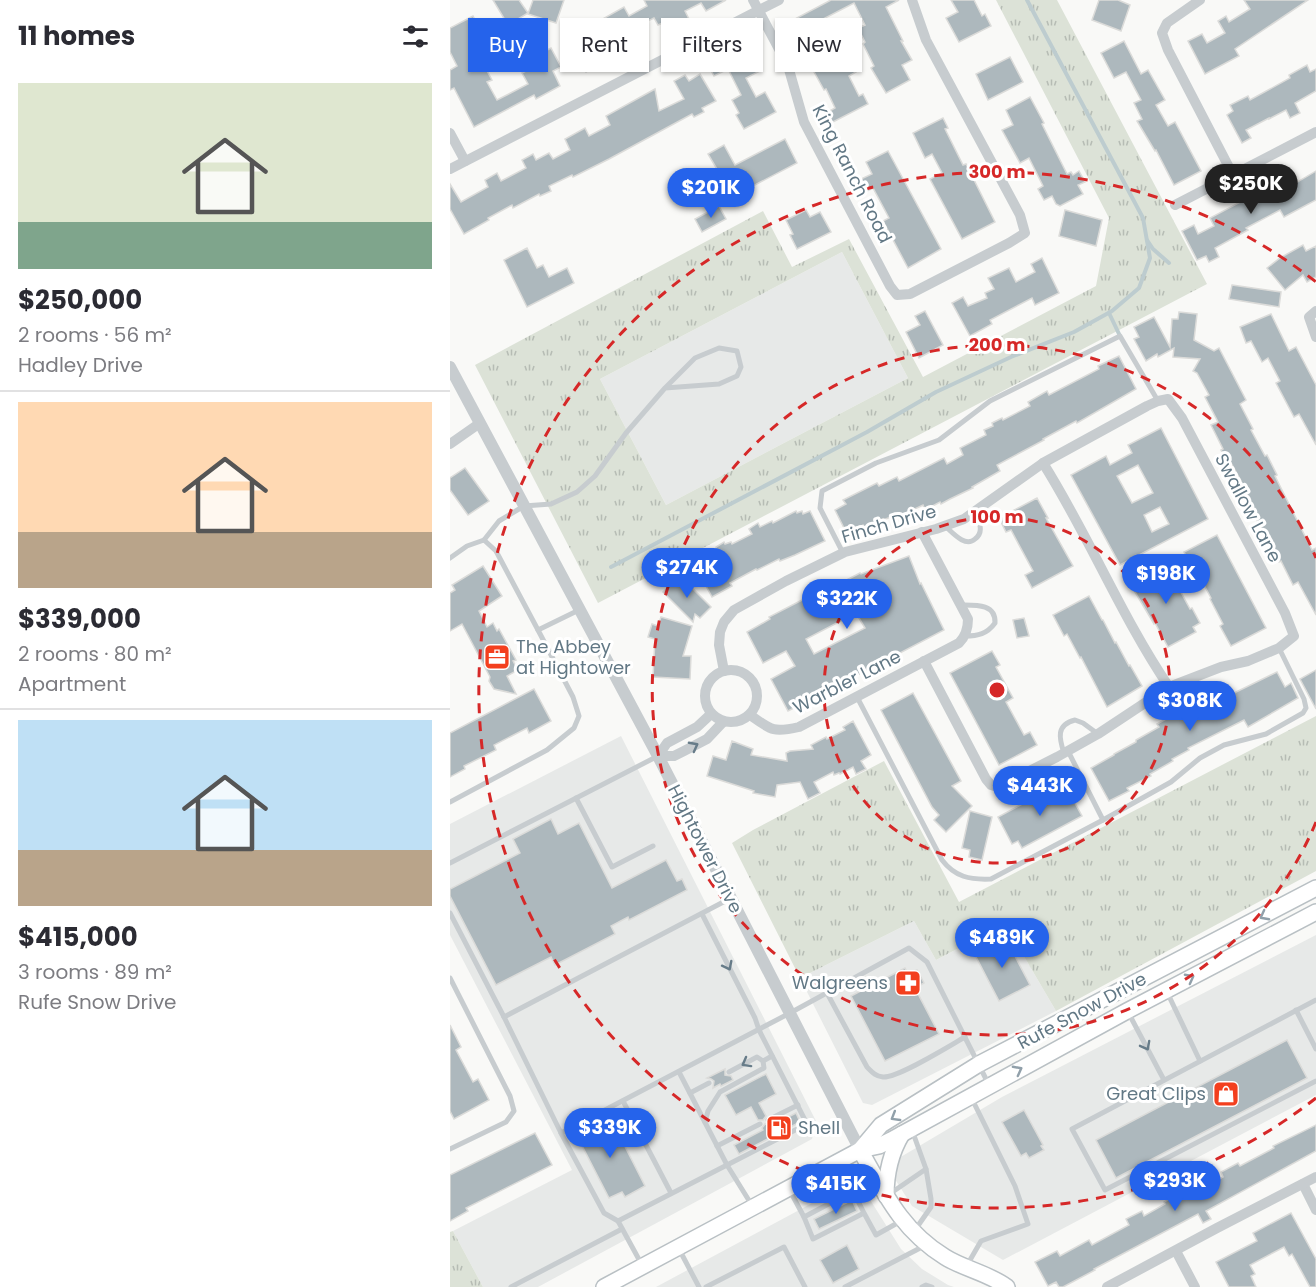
<!DOCTYPE html>
<html lang="en">
<head>
<meta charset="utf-8">
<style>
	body { margin:0; font-family:Poppins,sans-serif; background:#f2f2f3; color:#2b2b33; height:100vh; display:flex; flex-direction:column; font-size:22px; white-space:nowrap }
	* { box-sizing:border-box; margin:0 }
	p { font-size:20px; color:#7c7c81 }
	.icon { flex:none; width:33px; height:33px; fill:none; stroke:currentColor; stroke-width:2; stroke-linecap:round; stroke-linejoin:round }
	.map { position:relative; flex:1; overflow:hidden }
	.sheet { display:flex; flex-direction:column; background:#fff; width:450px }
	.sheet>* { flex:none }
	.top-card { position:absolute; left:18px; top:18px; width:570px; height:54px; display:flex; gap:12px }
	.price { position:absolute; translate:-50% -51px; padding:0 14px; border-radius:21px; background:#2563eb; color:#fff; font-size:20px; line-height:39px; filter:drop-shadow(0 2px 3px #0008) }
	.price::after { content:''; position:absolute; left:50%; top:36px; width:18px; height:14px; margin-left:-9px; background:inherit; clip-path:polygon(0 0,100% 0,50% 100%) }
	.price.on { background:#222; color:#fff }
	ul { padding:0; list-style:none }
	li { display:grid; align-content:center; gap:12px; height:318px; padding:0 18px }
	li+li { border-top:2px solid #e1e1e2 }
	li span { display:grid; place-items:center; height:186px; border-radius:0px; color:#555 }
	li>.icon { margin-inline-start:auto }
	span .icon { width:108px; height:108px; fill:#fffc; stroke-width:1 }
	li b { font-size:26px }
	h2 { display:flex; justify-content:space-between; align-items:center; height:72px; padding:0 18px; font-size:26px }
	.tag { padding:0 21px; border-radius:0px; background:#fff; box-shadow:0 2px 4px #0004; font-size:21px; line-height:54px }
	.tag.on { background:#2563eb; color:#fff }
	main { display:flex; flex:1; min-height:0 }
	.map>svg:first-child { display:block }
	.built { fill:#e7e9e8 }
	.grass { fill:url(#grass-tufts); fill-rule:evenodd }
	.lines { fill:none; stroke-linecap:round; stroke-linejoin:round }
	.stream { stroke:#bdcccf; stroke-width:4 }
	.building { fill:#adb8bd; stroke:#dbdbd9; stroke-width:1.5; fill-rule:evenodd }
	.secondary-casing { stroke:#b9c0c4; stroke-width:18 }
	.service { stroke:#c7cccf; stroke-width:5 }
	.minor { stroke:#c7cccf; stroke-width:10 }
	.tertiary { stroke:#c7cccf; stroke-width:12 }
	.secondary { stroke:#fff; stroke-width:15 }
	.oneway { stroke:#677c89 }
	.oneway2 { stroke:#91a0aa }
	.ring { fill:none; stroke:#d62828; stroke-width:3; stroke-dasharray:10 8 }
	.labels { text-anchor:middle; stroke-width:6; stroke-linejoin:round; paint-order:stroke }
	.street-label { font-size:18px; fill:#627885; stroke:#fff }
	.poi-label { font-size:18px; fill:#627885; stroke:#fff; text-anchor:start }
	.centre { fill:#d62828; stroke:#fff; stroke-width:3 }
	.ring-label { font-size:18px; text-anchor:middle; font-weight:bold; fill:#d62828; stroke:#fff; stroke-width:6; stroke-linejoin:round; paint-order:stroke }
</style>
</head>
<body>
<main>
<section class="sheet">
<h2>11 homes<svg class="icon" aria-label="filters" viewBox="0 0 24 24"><path d="M4 7h16M4 17h16"/><circle cx="9" cy="7" r="2"/><circle cx="15" cy="17" r="2"/></svg></h2>
<ul>
<li><span style="background:linear-gradient(#dfe7d0 75%,#7fa58c 0)"><svg class="icon" aria-label="home" viewBox="0 0 24 24"><path d="M3 11l9-7 9 7M6 9v11h12V9"/></svg></span><div><b>$250,000</b><p>2 rooms · 56 m²</p><p>Hadley Drive</p></div></li>
<li><span style="background:linear-gradient(#ffd9b3 70%,#b9a48a 0)"><svg class="icon" aria-label="home" viewBox="0 0 24 24"><path d="M3 11l9-7 9 7M6 9v11h12V9"/></svg></span><div><b>$339,000</b><p>2 rooms · 80 m²</p><p>Apartment</p></div></li>
<li><span style="background:linear-gradient(#bfe0f5 70%,#b9a48a 0)"><svg class="icon" aria-label="home" viewBox="0 0 24 24"><path d="M3 11l9-7 9 7M6 9v11h12V9"/></svg></span><div><b>$415,000</b><p>3 rooms · 89 m²</p><p>Rufe Snow Drive</p></div></li>
</ul>
</section>
<div class="map">
<svg width="866" height="1287" viewBox="0 0 866 1287">
	<defs>
		<pattern id="grass-tufts" width="24" height="20" patternUnits="userSpaceOnUse" patternTransform="scale(1.5)"><rect width="24" height="20" fill="#dce2d7"/><path d="M3 7l-1-3M5 7V3M7 7l1-3M15 17l-1-3M17 17v-4M19 17l1-3" fill="none" stroke="#b6bcb4"/></pattern>
	</defs>
	<rect width="100%" height="100%" fill="#f9f9f7"/>
	<!-- built -->
	<g class="built">
		<path d="M392,252L458,378L216,505L150,379Z"/>
		<path d="M171,736L367,1123L362,1139L88,1287H33L3,1231L122,1170L0,935V824Z"/>
		<path d="M464,921L486,960L555,924L606,1011L422,1105L413,1103L350,978Z"/>
		<path d="M866,935V1095L553,1260L462,1206L443,1176L449,1158L552,1097Z"/>
		<path d="M407,1179L451,1249L472,1269L498,1285L504,1287H206Z"/>
	</g>
	<!-- grass -->
	<g class="grass">
		<path d="M546,0H607L757,284L148,603L25,365L313,211L342,267L399,239L473,377L646,286L659,218ZM392,252L458,378L216,505L150,379Z"/>
		<path d="M866,716V871L606,1011L555,924L486,960L464,921L350,978L282,843L303,830L434,761L509,902Z"/>
		<path d="M3,1231L33,1287H0V1232Z"/>
	</g>
	<g class="lines">
		<!-- stream -->
		<g class="stream">
			<path d="M697,240L703,249L719,263"/>
			<path d="M659,313L670,336"/>
			<path d="M161,567L417,432L486,392L561,357L624,332L662,311L689,288L700,258L693,218L577,0"/>
		</g>
	</g>
	<!-- building -->
	<g class="building">
		<path d="M43,0H69L78,13L58,25Z"/>
		<path d="M83,0H114L106,23L78,14Z"/>
		<path d="M194,0H276L256,11L251,3L235,11L239,19L219,30L215,22L208,25L204,18L185,27L192,41L179,47L175,38L153,50L159,59L136,72L119,40L150,23L149,21L174,7L179,16L197,6Z"/>
		<path d="M381,0H449L436,7L453,41H451L462,60L452,65L460,80L436,93L421,68L424,66L413,44L415,42L408,28L415,25L404,3L373,19L387,46L390,44L406,72L399,76L409,96L413,94L418,104L381,123L376,113L385,108L376,89L374,90L363,70L373,65L363,47L356,50L341,21Z"/>
		<path d="M501,0H524L532,16L535,14L541,26L509,42L496,18L508,12Z"/>
		<path d="M649,0H668L680,5L671,31L642,20Z"/>
		<path d="M794,0H858L785,49L789,56L755,74L738,41L752,34L757,43L775,33L768,21L776,16L779,22L800,9Z"/>
		<path d="M23,16L36,40L24,47L42,80L37,82L47,100L78,84L72,73L80,69L76,61L101,48L111,67L103,71L110,86L86,99L84,95L24,127L4,88L0,90V70L7,66L0,52V28Z"/>
		<path d="M674,41L691,74L698,70L715,100L706,105L718,126L725,122L751,171L724,185L706,150L705,151L687,121L692,119L684,103L691,100L676,72L664,78L651,53Z"/>
		<path d="M298,43L312,70L296,78L306,97L315,92L326,112L294,129L286,115L289,113L282,100L291,95L278,69L264,76L257,63Z"/>
		<path d="M560,57L573,82L538,100L526,74Z"/>
		<path d="M857,65L860,72L866,69V91L845,103L850,113L840,118L836,110L819,119V118L796,130L801,138L792,143L777,115L783,111L780,105L798,96L800,100L840,78L839,75Z"/>
		<path d="M250,74L266,101L252,108L254,112L244,117L242,114L159,159L123,177L122,175L99,186L101,191L90,196L89,194L63,208L62,205L38,218L39,220L14,234L0,209V184L11,202L38,187L35,180L47,173L51,181L76,168L72,160L83,154L86,160L99,153L103,159L120,150L115,139L135,128L139,136L160,125L156,116L205,89L209,111L234,99L224,81L235,75L239,81Z"/>
		<path d="M580,97L594,123L592,124L617,174L621,172L623,175L629,171L635,182L628,185L633,194L610,206L606,204L602,196L594,200L588,189L593,186L579,158L570,163L552,130L563,125L556,110Z"/>
		<path d="M493,118L498,128L495,129L513,165L516,164L545,222L512,239L480,179L492,173L482,154L475,158L463,133Z"/>
		<path d="M335,139L347,163L299,188L300,191L285,200L258,154L274,145L285,165Z"/>
		<path d="M438,151L491,249L458,268L433,221L439,218L423,188L417,191L411,179L422,174L416,162Z"/>
		<path d="M866,171V200L834,217L830,210L796,228L798,230L765,248L769,257L759,262L756,256L747,260L732,231L744,225L748,234L764,226L760,218L830,181L834,190Z"/>
		<path d="M269,206L276,219L252,232L245,219Z"/>
		<path d="M356,210L360,217L370,212L381,232L347,249L340,235L343,234L336,220Z"/>
		<path d="M615,210L652,220L646,246L609,236Z"/>
		<path d="M853,245L856,251L866,246V277L857,282L853,275L835,290L817,268L830,258Z"/>
		<path d="M77,248L87,268L93,265L99,277L117,268L124,283L77,307L54,260Z"/>
		<path d="M592,258L609,293L585,305L582,298L540,320L542,324L520,336L502,303L513,297L518,306L537,298L535,293L544,289L538,278L559,268L566,282L585,272L581,264Z"/>
		<path d="M782,285L831,292L829,307L779,299Z"/>
		<path d="M475,311L493,345L469,358L456,332L470,325L465,316Z"/>
		<path d="M729,312L747,314L744,340L764,351L769,348L796,400L790,404L803,429L801,430L815,456L817,455L827,475L825,476L862,550L866,548V615L848,582L843,585L831,561L829,562L787,483L791,481L781,463L779,464L771,450L773,449L761,425L768,422L755,397L759,395L747,373L743,371L750,359L723,357L724,348L708,357L707,354L696,361L684,339L689,337L684,327L704,317L720,347L722,319H728Z"/>
		<path d="M821,314L839,351L846,347L866,385V445L849,414L844,417L826,383L830,381L818,358L812,362L801,341L796,343L790,327Z"/>
		<path d="M669,356L686,389L627,423L626,421L593,439L594,440L547,465L550,471L522,487L523,488L500,499L491,504L490,502L475,510L473,505L450,516L449,514L433,520V519L414,528L413,525L397,534L385,510L396,504L393,500L427,483L429,486L447,477L449,481L494,458L497,464L513,455L510,448L536,435L534,430L543,426L542,423L552,418L553,420L580,406L578,402L597,391L599,395L649,369L648,366Z"/>
		<path d="M711,428L758,519L670,565L621,475L656,456L660,465L682,453L678,445ZM688,465L703,493L682,503L667,476ZM710,507L719,524L702,532L694,515Z"/>
		<path d="M15,468L39,501L18,515L0,490V478Z"/>
		<path d="M587,498L598,518H596L623,566L582,588L575,575L583,571L561,530L556,532L549,518Z"/>
		<path d="M346,511L347,513L352,511L353,514L360,511L375,541L345,555L330,561L329,559L307,570L306,569L280,583L282,586L262,597L243,562L267,550L266,547L274,542L275,544L281,542L282,544L302,534L299,529L308,523L310,527L322,521L323,523Z"/>
		<path d="M767,535L816,628L781,646L770,626L773,624L760,599L761,598L747,572L745,573L734,552Z"/>
		<path d="M459,556L470,584L471,583L494,630L408,675L407,672L357,699L358,701L338,711L321,679L345,666L336,651L313,663L297,632L320,619L319,617L385,583L387,585L410,573L411,574ZM406,613L415,628L364,654L356,639Z"/>
		<path d="M710,565L717,578L724,574L729,582L726,583L740,609L742,608L750,623L743,627L746,632L718,647L705,623L704,624L679,582Z"/>
		<path d="M33,566L52,596L29,611L37,627L43,623L47,631L49,629L66,660L63,661L68,670L57,676L66,694L44,689L39,681L40,677L12,624L0,631V593L5,590L2,585Z"/>
		<path d="M230,576L261,607L250,618L245,614L243,622L213,592Z"/>
		<path d="M639,596L652,620H653L665,643L666,642L679,666L680,665L692,686L657,707L631,657L630,658L617,634L614,636L603,615Z"/>
		<path d="M211,617L242,626L233,656H241L240,679L203,677L205,639L198,637L202,624L208,626Z"/>
		<path d="M574,618L579,636L567,638L563,620Z"/>
		<path d="M542,651L550,665L546,667L563,698L556,702L574,735L580,732L587,745L549,765L500,673Z"/>
		<path d="M866,670V709L850,679Z"/>
		<path d="M827,672L835,687L841,683L848,698L798,727L794,720L738,748L739,750L722,759L723,761L700,774L701,776L677,788L679,791L659,801L641,768L664,755V754L686,742V740L709,727L707,724L750,700L751,702L774,690L778,696Z"/>
		<path d="M84,689L101,721L79,733L77,728L44,745L46,750L14,766L15,769L0,777V733Z"/>
		<path d="M463,693L511,781L502,786L522,806L496,832L484,820L489,815L482,807L431,710Z"/>
		<path d="M403,721L421,755L411,761L416,769L406,774L403,767L390,774L389,773L384,775L383,772L364,782L370,793L358,799L350,782L327,785L325,797L303,793L304,791L257,776L263,756L276,760L282,741L303,749L301,755L337,761L336,753L340,751L363,749L361,745L376,737L377,739L395,730L393,727Z"/>
		<path d="M615,785L632,816L572,848L568,841L562,844L548,817L591,794L593,797Z"/>
		<path d="M520,811L542,817L532,860L519,857L520,850L512,848Z"/>
		<path d="M101,819L108,834L129,823L162,888L216,860L227,881L232,879L237,890L179,920L178,917L161,926L165,934L105,965L101,957L46,985L0,896V889L70,853L63,839Z"/>
		<path d="M555,937L580,985L549,1001L524,953Z"/>
		<path d="M455,968L458,974L467,970L474,983L465,988L489,1034L435,1061L401,996Z"/>
		<path d="M0,1025L11,1047L6,1050L23,1082L28,1079L39,1100L4,1119L0,1111Z"/>
		<path d="M837,1040L857,1078L666,1178L646,1140Z"/>
		<path d="M275,1069V1075L281,1076L283,1080L271,1086L270,1084L263,1088L264,1081L261,1079L257,1078Z"/>
		<path d="M316,1074L326,1094L309,1103L316,1116L313,1120H308L301,1107L286,1115L275,1095Z"/>
		<path d="M574,1110L593,1145L591,1146L594,1150L579,1158L576,1153L571,1156L552,1122Z"/>
		<path d="M346,1113L350,1122L289,1154L284,1145L313,1130L312,1128L315,1124L321,1126Z"/>
		<path d="M160,1117L195,1186L175,1197L172,1192L159,1198L126,1134Z"/>
		<path d="M866,1125V1151L756,1211L761,1219L753,1223L748,1214L644,1269L645,1270L613,1287H609L606,1282L598,1286L585,1262L607,1251L610,1256L639,1240L642,1245L679,1225L676,1219L692,1211L694,1216L715,1204L714,1202L730,1193L733,1199L773,1177L771,1172L788,1163L790,1166L824,1148L823,1146Z"/>
		<path d="M85,1133L102,1165L16,1208L18,1211L0,1221V1175Z"/>
		<path d="M402,1200L407,1211L369,1229L364,1219Z"/>
		<path d="M841,1213L866,1259V1287H860L842,1254L839,1256L834,1247L800,1265L805,1274L801,1276L806,1287H779L766,1262L807,1241L803,1233Z"/>
		<path d="M397,1245L409,1269L383,1283L370,1260Z"/>
	</g>
	<g class="lines">
		<defs>
			<g id="secondary">
				<path d="M410,1150L431,1125L529,1064L866,888"/>
				<path d="M410,1150C434,1192 451,1230 495,1257C514,1269 538,1273 557,1287"/>
				<path d="M436,1196C436,1173 440,1154 452,1134"/>
				<path d="M154,1287L410,1150L429,1146L441,1140L677,1011L866,912"/>
			</g>
		</defs>
		<!-- secondary casing -->
		<use href="#secondary" class="secondary-casing"/>
		<!-- service -->
		<g class="service">
			<path d="M495,526C502,532 515,548 525,539C529,536 531,531 530,526C530,521 528,515 527,510"/>
			<path d="M34,540L46,551L88,630"/>
			<path d="M393,553L370,508L372,491L426,463L489,440L540,401L670,336L708,401"/>
			<path d="M0,558L17,546L34,540L49,521L74,506L101,504L127,492L145,476L176,433L215,388L245,358L269,348L287,351L291,367L287,376L269,384L215,388"/>
			<path d="M512,605C526,605 546,604 545,623C537,634 528,636 515,636"/>
			<path d="M407,697L492,860C505,877 520,880 541,879L653,820L721,782L750,758L774,745L816,734L853,713L856,708L854,699L829,648"/>
			<path d="M618,751L653,820"/>
			<path d="M614,753C609,738 606,725 625,720L633,723L648,734"/>
			<path d="M126,798L162,867L203,846"/>
			<path d="M0,802L97,750L124,728L129,716L123,697L88,630L129,610"/>
			<path d="M0,863L208,756"/>
			<path d="M0,913L54,1017L281,898"/>
			<path d="M0,978L60,1096L64,1111L56,1122L0,1149"/>
			<path d="M717,992L750,1061"/>
			<path d="M377,993L417,1067C422,1072 425,1076 433,1077C448,1078 499,1046 515,1037"/>
			<path d="M866,1000L622,1129L655,1190L866,1081"/>
			<path d="M846,1010L866,1049"/>
			<path d="M678,1012L714,1080"/>
			<path d="M54,1017L111,1133"/>
			<path d="M229,1072L277,1165L357,1124L309,1030L305,1018L252,914"/>
			<path d="M279,1072L307,1057L313,1061L322,1056"/>
			<path d="M240,1093L259,1083"/>
			<path d="M173,1101L221,1193"/>
			<path d="M318,1120L348,1105"/>
			<path d="M255,1122L258,1111L270,1092L314,1068L313,1061"/>
			<path d="M267,1146L310,1124"/>
			<path d="M339,1189L354,1217"/>
			<path d="M438,1195L476,1169L462,1130"/>
			<path d="M414,1213L403,1191L354,1217L363,1239L414,1213L426,1235L451,1221"/>
			<path d="M168,1221L277,1165L303,1207"/>
			<path d="M465,1230L481,1207V1199L476,1169"/>
			<path d="M229,1249L249,1287"/>
			<path d="M192,1265L168,1221L154,1213L111,1133L340,1013L459,948L477,962L539,1085"/>
			<path d="M516,1267L531,1241L578,1224L565,1186L521,1097"/>
			<path d="M61,1287L172,1229"/>
			<path d="M256,1287L334,1247L355,1287"/>
			<path d="M395,1287L476,1245"/>
			<path d="M472,1287L476,1285L482,1287"/>
		</g>
		<!-- minor -->
		<g class="minor">
			<path d="M303,0L338,66L354,122L440,286L447,295L460,294L559,243L575,233L570,215L476,40L462,0"/>
			<path d="M750,0L717,23L712,33L718,50L783,175"/>
			<path d="M0,133L15,161"/>
			<path d="M0,169L329,0"/>
			<path d="M725,205L866,132"/>
			<path d="M866,311L859,317L866,337"/>
			<path d="M0,444L30,423"/>
			<path d="M593,463C639,536 671,616 719,687"/>
			<circle cx="281" cy="696" r="26"/>
			<path d="M274,671L269,645L270,632L274,622L284,610L336,581L395,552L486,529L514,519L593,463L697,406L708,401L718,399L732,418L835,613L844,636L829,648L798,661L771,667L719,687L648,734L607,757L548,787L541,785L536,779L474,661"/>
			<path d="M300,715C321,730 323,733 349,727L509,643C516,636 518,629 518,619L472,532"/>
			<path d="M208,756H224L234,751L257,739L273,722"/>
			<path d="M208,756L217,743L247,727L261,714"/>
			<path d="M853,1184L866,1210"/>
			<path d="M726,1251L745,1287"/>
			<path d="M657,1287L767,1228L866,1177"/>
		</g>
		<!-- tertiary -->
		<path class="tertiary" d="M0,367L208,756L410,1150"/>
		<!-- secondary -->
		<use href="#secondary" class="secondary"/>
	</g>
	<!-- one-way arrows -->
	<defs><path id="oneway-chevron" d="M-2-3.5L2.5 0L-2 3.5" fill="none" stroke-width="1.6" stroke-linecap="round" stroke-linejoin="round" transform="scale(1.5)"/></defs>
	<g class="oneway">
		<use href="#oneway-chevron" transform="translate(244 746) rotate(-28)"/>
		<use href="#oneway-chevron" transform="translate(278 966) rotate(63)"/>
		<use href="#oneway-chevron" transform="translate(696 1046) rotate(62)"/>
		<use href="#oneway-chevron" transform="translate(296 1063) rotate(151)"/>
	</g>
	<g class="oneway2">
		<use href="#oneway-chevron" transform="translate(814 916) rotate(152)"/>
		<use href="#oneway-chevron" transform="translate(740 978) rotate(-28)"/>
		<use href="#oneway-chevron" transform="translate(568 1070) rotate(-28)"/>
		<use href="#oneway-chevron" transform="translate(445 1117) rotate(149)"/>
	</g>
	<!-- distance rings -->
	<g class="ring">
		<circle cx="547" cy="690" r="173"/>
		<path d="M866 822A345 345 0 1 1 866 558"/>
		<path d="M866 1098A518 518 0 1 1 866 282"/>
	</g>
	<!-- icons -->
	<defs>
		<symbol id="office-square" viewBox="-11 -11 22 22"><rect x="-9" y="-9" width="18" height="18" rx="4" fill="#f33f1e" stroke="#fff"/><path d="M-6-3h4V-5.5h4V-3h4V5H-6ZM-1-4.5V-3h2v-1.5ZM-6 0V1H6V0Z" fill="#fff"/></symbol>
		<symbol id="pharmacy-square" viewBox="-11 -11 22 22"><rect x="-9" y="-9" width="18" height="18" rx="4" fill="#f33f1e" stroke="#fff"/><path d="M-2-6h4v4h4v4h-4v4h-4v-4h-4v-4h4Z" fill="#fff"/></symbol>
		<symbol id="shop-square" viewBox="-11 -11 22 22"><rect x="-9" y="-9" width="18" height="18" rx="4" fill="#f33f1e" stroke="#fff"/><path d="M-5-2.5h2.3a2.7 3.5 0 0 1 5.4 0H5L5.5 6h-11ZM-1.5-2.5h3a1.5 2.3 0 0 0-3 0Z" fill="#fff"/></symbol>
		<symbol id="fuel-square" viewBox="-11 -11 22 22"><rect x="-9" y="-9" width="18" height="18" rx="4" fill="#f33f1e" stroke="#fff"/><path d="M-5.5-6h7V0h2V4h1.3V-2.5L3-4.5l.8-.8L6-3V5H2.5V1h-1V6h-7ZM-4.2-4.7v3.2H.2V-4.7Z" fill="#fff"/></symbol>
	</defs>
	<g fill-rule="evenodd">
		<use href="#office-square" x="32" y="642" width="30" height="30"/>
		<use href="#pharmacy-square" x="443" y="968" width="30" height="30"/>
		<use href="#shop-square" x="761" y="1079" width="30" height="30"/>
		<use href="#fuel-square" x="314" y="1113" width="30" height="30"/>
	</g>
	<g class="labels">
		<!-- street labels -->
		<g class="street-label">
			<text transform="translate(402 174) rotate(63)" y="6">King Ranch Road</text>
			<text transform="translate(798 508) rotate(62)" y="6">Swallow Lane</text>
			<text transform="translate(439 524) rotate(-16)" y="6">Finch Drive</text>
			<text transform="translate(397 682) rotate(-27)" y="6">Warbler Lane</text>
			<text transform="translate(255 849) rotate(63)" y="6">Hightower Drive</text>
			<text transform="translate(632 1011) rotate(-28)" y="6">Rufe Snow Drive</text>
		</g>
		<!-- poi labels -->
		<g class="poi-label">
			<text x="66" y="653">The Abbey<tspan x="66" dy="21">at Hightower</tspan></text>
			<text x="438" y="989" text-anchor="end">Walgreens</text>
			<text x="756" y="1100" text-anchor="end">Great Clips</text>
			<text x="348" y="1134">Shell</text>
		</g>
	</g>
	<circle cx="547" cy="690" r="9" class="centre"/>
	<g class="ring-label">
		<text x="547" y="178">300 m</text>
		<text x="547" y="351">200 m</text>
		<text x="547" y="523">100 m</text>
	</g>
</svg>
<b class="price on" style="left:801px;top:215px">$250K</b>
<b class="price" style="left:261px;top:219px">$201K</b>
<b class="price" style="left:237px;top:599px">$274K</b>
<b class="price" style="left:716px;top:605px">$198K</b>
<b class="price" style="left:397px;top:630px">$322K</b>
<b class="price" style="left:740px;top:732px">$308K</b>
<b class="price" style="left:590px;top:817px">$443K</b>
<b class="price" style="left:552px;top:969px">$489K</b>
<b class="price" style="left:160px;top:1159px">$339K</b>
<b class="price" style="left:725px;top:1212px">$293K</b>
<b class="price" style="left:386px;top:1215px">$415K</b>
<div class="top-card">
<a class="tag on">Buy</a>
<a class="tag">Rent</a>
<a class="tag">Filters</a>
<a class="tag">New</a>
</div>
</div>
</main>
</body>
</html>
